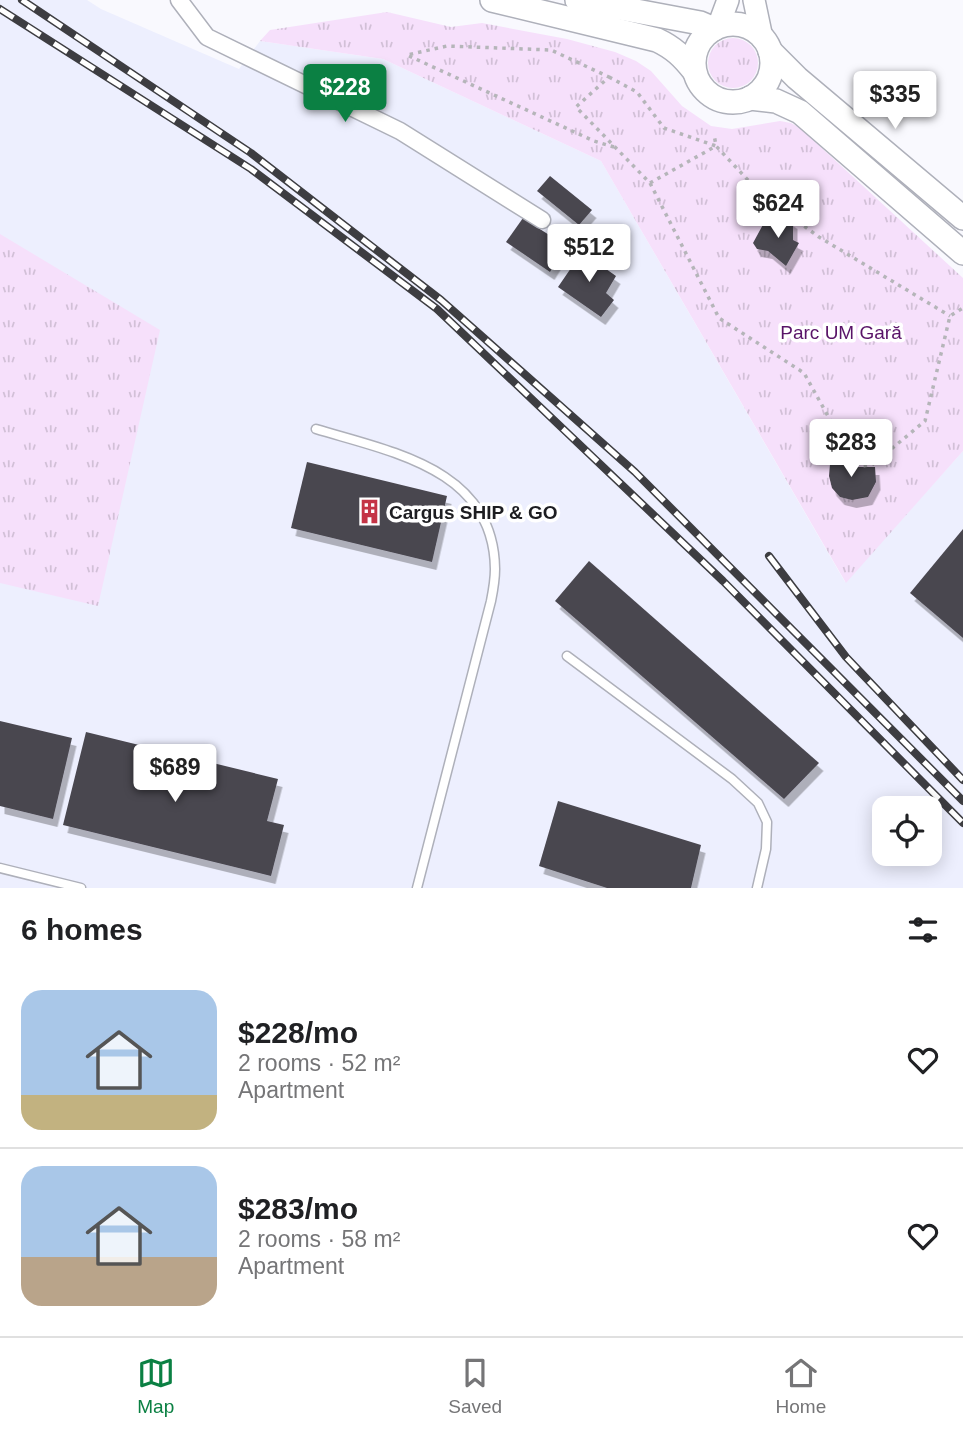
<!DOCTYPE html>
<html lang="en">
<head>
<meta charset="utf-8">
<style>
	body { margin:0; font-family:Arial,sans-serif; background:#f2f2f2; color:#202124; height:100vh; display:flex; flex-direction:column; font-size:26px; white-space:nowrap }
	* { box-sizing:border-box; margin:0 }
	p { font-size:23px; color:#757577 }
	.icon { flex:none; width:38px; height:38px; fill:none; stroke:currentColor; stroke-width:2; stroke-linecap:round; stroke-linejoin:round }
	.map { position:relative; height:888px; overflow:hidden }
	.details { display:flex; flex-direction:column; background:#fff; flex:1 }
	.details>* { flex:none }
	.controls { position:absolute; left:872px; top:796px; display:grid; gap:14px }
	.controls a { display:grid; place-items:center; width:70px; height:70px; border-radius:14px; background:#fff; box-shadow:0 4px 18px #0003; font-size:35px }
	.price { position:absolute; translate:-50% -60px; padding:0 16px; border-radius:7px; background:#fff; color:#222; font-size:23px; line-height:46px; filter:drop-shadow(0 2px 4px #0008) }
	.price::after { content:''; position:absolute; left:50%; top:42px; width:21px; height:16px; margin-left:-10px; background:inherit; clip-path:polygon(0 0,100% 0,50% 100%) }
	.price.on { background:#0b8043; color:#fff }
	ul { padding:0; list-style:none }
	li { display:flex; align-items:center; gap:21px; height:175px; padding:0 21px }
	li+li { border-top:2px solid #e0e0e0 }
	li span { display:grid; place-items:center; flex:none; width:196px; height:140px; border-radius:21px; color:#555 }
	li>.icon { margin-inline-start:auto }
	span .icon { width:84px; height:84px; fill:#fffc; stroke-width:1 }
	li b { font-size:30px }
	h2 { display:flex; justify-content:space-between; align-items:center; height:84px; padding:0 21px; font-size:30px }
	.tab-bar { display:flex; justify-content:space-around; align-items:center; height:98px; border-top:2px solid #e0e0e0; background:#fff; font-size:19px; color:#757577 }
	.tab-bar a { display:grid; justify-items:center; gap:4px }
	.tab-bar .on { color:#0b8043 }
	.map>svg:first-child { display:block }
	.built { fill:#edeffe; fill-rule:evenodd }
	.grass { fill:url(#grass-tufts) }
	.building { fill:#4a4750; filter:url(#shadow) }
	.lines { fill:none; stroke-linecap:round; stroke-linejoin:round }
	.service-casing { stroke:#aeb0ba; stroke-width:11 }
	.minor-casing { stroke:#aeb0ba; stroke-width:19 }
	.tertiary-casing { stroke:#aeb0ba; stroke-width:24 }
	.secondary-casing { stroke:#aeb0ba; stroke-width:26 }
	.path { stroke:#b5b5b9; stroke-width:3.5; stroke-dasharray:3.5 5; stroke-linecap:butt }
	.service { stroke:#fff; stroke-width:8 }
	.minor { stroke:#fff; stroke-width:16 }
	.tertiary { stroke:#fff; stroke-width:21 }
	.secondary { stroke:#fff; stroke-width:23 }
	.rail-casing { stroke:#3d3d41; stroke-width:8 }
	.rail { stroke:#fff; stroke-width:5; stroke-dasharray:16; stroke-linecap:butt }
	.labels { text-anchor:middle; stroke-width:7; stroke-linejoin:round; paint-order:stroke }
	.park-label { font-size:19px; fill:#591368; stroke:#fff }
	.poi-label { font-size:19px; font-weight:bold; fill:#1d1d21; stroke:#fff; text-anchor:start }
</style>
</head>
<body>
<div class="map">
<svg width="963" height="888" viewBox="0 0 963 888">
	<defs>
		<pattern id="grass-tufts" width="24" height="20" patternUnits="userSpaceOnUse" patternTransform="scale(1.75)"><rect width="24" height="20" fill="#f6e0fb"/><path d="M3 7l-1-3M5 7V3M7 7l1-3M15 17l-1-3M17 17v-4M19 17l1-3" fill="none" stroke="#d2c0d7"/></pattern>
		<filter id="shadow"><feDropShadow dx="4.5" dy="8" stdDeviation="0" flood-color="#0004"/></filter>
	</defs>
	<rect width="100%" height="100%" fill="#f9f9fe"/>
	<!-- built -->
	<path class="built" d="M0,0H87L101,9L239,69L260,41L383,59L601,161L845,582L963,451V888H0ZM884,808H929V854H884Z"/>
	<!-- grass -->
	<g class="grass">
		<path d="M387,12L451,27L482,23L567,39L615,52L636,61L651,71L682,106L711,126L732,129L780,121L791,123L800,128L963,278V451L846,583L601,161L383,59L260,41L270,30Z"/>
		<circle cx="733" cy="63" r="25"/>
		<path d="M0,234L160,330L98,606L0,583Z"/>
	</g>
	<!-- building -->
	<g class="building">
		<path d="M550,176L592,210L579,225L537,191Z"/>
		<path d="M787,217L793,221V240L799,243L786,266L768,251L757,249L753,243L765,221L777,225Z"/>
		<path d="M523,218L566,246L550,272L506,242Z"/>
		<path d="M582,252L616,276L606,293L614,300L601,317L558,287Z"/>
		<path d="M840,451L851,467H875L876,482L868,497L852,500L840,497L832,488L829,476L830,464Z"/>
		<path d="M307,462L447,496L432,562L291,528Z"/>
		<path d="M963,529V638L910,593Z"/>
		<path d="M589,561L819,763L784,799L555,601Z"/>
		<path d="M0,721L72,738L53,819L0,806Z"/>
		<path d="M86,732L278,779L267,821L284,825L271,876L63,825Z"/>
		<path d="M558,801L701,845L691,888H607L539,866Z"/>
	</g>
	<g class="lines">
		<defs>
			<g id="service">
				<path d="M316,429C392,452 494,469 495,569C495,579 493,591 491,601L417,888"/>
				<path d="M567,656L732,779L758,803L767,822L766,849L757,888"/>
				<path d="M0,868L81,888"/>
			</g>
			<path id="minor" d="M179,0L207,37L400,131L542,220"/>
			<g id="tertiary">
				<path d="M754,0L762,38"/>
				<path d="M718,27L728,0"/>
			</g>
			<g id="secondary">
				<path d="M492,0L657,40C674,48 683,57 694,71"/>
				<path d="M577,0L700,23L714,29"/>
				<circle cx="733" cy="63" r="39"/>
				<path d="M770,51L797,78L963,218"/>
				<path d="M750,98L776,101L800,112L963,253"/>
			</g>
		</defs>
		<!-- service casing -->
		<use href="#service" class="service-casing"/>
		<!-- minor casing -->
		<use href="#minor" class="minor-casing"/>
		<!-- tertiary casing -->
		<use href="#tertiary" class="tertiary-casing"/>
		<!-- secondary casing -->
		<use href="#secondary" class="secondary-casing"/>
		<!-- path -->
		<g class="path">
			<path d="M609,77L637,92L664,128L716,146L714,134"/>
			<path d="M614,147L594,141L407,55L447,46L551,50L609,77L576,107L650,183L719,318L804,373L838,434L859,466L872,465L925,421L950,316L963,308"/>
			<path d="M650,183L716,146L763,196L819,237L950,316"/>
		</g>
		<!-- service -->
		<use href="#service" class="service"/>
		<!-- minor -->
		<use href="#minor" class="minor"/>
		<!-- tertiary -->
		<use href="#tertiary" class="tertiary"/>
		<!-- secondary -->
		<use href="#secondary" class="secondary"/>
		<defs>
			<g id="rail">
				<path d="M22,0L251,153L441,300L635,472L963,801"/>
				<path d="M0,9L251,169L437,309L723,581L963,823"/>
				<path d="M769,556L846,657L963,780"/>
			</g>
		</defs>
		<!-- rail casing -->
		<use href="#rail" class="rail-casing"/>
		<!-- rail -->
		<use href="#rail" class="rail"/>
	</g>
	<!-- icons -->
	<defs>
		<symbol id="building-bare" viewBox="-9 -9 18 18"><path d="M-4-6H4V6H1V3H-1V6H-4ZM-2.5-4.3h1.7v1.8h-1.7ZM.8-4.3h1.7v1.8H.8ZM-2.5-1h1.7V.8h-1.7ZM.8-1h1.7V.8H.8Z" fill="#c43446" stroke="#fff" stroke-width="2.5" paint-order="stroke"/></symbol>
	</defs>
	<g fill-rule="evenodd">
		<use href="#building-bare" x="352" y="494" width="35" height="35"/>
	</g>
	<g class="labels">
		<!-- park labels -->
		<g class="park-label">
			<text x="841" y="339">Parc UM Gară</text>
		</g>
		<!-- poi labels -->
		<g class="poi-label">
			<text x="389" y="519">Cargus SHIP &amp; GO</text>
		</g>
	</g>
</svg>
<div class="controls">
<a><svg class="icon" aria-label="locate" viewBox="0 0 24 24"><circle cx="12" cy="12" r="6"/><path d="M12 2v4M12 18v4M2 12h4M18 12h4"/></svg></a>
</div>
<b class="price on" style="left:345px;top:124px">$228</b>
<b class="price" style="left:895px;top:131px">$335</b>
<b class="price" style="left:778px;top:240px">$624</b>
<b class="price" style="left:589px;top:284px">$512</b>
<b class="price" style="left:851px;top:479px">$283</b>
<b class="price" style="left:175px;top:804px">$689</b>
</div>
<section class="details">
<h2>6 homes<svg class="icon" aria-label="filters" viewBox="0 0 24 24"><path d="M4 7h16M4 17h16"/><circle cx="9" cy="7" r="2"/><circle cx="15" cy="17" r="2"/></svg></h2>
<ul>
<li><span style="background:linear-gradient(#a9c7e8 75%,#c2b280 0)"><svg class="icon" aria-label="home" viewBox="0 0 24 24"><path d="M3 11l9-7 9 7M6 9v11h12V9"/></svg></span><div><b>$228/mo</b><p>2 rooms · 52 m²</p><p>Apartment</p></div><svg class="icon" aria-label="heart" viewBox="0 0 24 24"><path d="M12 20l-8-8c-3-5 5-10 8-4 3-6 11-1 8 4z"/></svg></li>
<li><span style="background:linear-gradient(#a9c7e8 65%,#b9a48a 0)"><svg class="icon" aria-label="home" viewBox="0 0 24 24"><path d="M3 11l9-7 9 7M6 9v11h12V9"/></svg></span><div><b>$283/mo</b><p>2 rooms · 58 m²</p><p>Apartment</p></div><svg class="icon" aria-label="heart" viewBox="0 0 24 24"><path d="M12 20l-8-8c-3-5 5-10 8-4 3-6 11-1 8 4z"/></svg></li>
</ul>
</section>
<nav class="tab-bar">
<a class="on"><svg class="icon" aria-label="map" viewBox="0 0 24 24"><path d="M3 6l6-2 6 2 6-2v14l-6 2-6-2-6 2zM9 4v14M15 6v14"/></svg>Map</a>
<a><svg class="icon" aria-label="saved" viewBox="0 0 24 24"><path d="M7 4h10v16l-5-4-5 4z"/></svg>Saved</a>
<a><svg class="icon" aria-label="home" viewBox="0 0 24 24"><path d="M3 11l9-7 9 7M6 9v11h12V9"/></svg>Home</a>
</nav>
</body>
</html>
